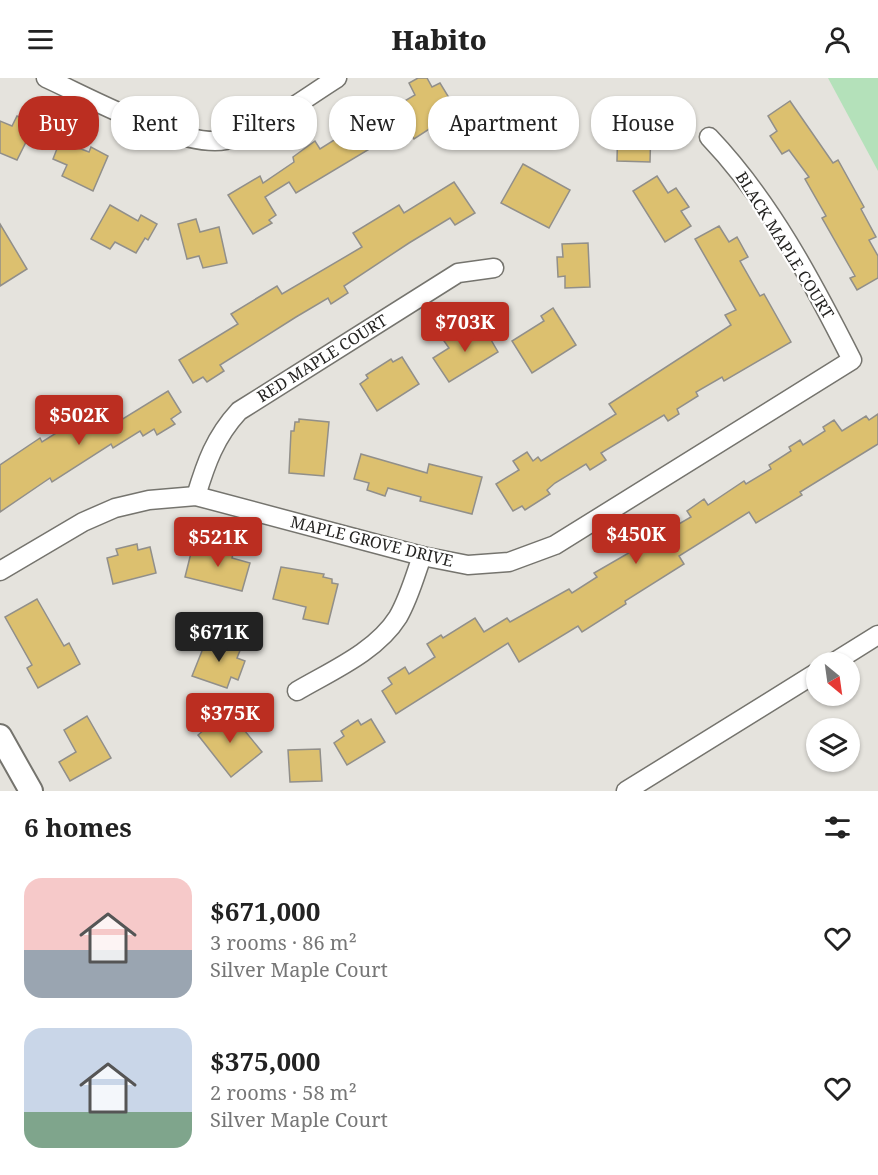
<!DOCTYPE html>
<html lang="en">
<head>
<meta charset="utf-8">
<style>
	body { margin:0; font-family:"Noto Serif",serif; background:#f6f6f6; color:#222; height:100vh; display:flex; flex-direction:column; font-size:22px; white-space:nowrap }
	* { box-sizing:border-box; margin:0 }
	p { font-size:20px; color:#767676 }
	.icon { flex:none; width:33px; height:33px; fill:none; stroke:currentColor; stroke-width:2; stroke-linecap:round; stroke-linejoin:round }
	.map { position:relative; height:713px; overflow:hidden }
	.details { display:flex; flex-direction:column; background:#fff; flex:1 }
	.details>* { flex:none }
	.hud { position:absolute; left:18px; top:18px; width:843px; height:54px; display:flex; gap:12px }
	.needle { width:39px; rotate:151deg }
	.tools { position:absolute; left:806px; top:574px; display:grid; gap:12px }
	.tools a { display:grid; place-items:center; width:54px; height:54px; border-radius:50%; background:#fff; box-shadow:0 2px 4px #0004; font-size:30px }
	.price { position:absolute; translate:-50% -51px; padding:0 14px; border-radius:6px; background:#bb2e21; color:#fff; font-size:20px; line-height:39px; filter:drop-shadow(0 2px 3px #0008) }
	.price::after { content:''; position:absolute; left:50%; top:36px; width:18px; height:14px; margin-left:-9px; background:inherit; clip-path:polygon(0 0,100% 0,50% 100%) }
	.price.selected { background:#222; color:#fff }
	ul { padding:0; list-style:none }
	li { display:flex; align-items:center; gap:18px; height:150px; padding:0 24px }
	li span { display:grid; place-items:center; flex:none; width:168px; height:120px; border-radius:18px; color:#555 }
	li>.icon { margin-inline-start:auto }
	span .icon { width:72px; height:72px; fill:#fffc; stroke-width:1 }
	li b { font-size:26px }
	h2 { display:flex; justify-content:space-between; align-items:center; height:72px; padding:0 24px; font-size:26px }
	.chip { padding:0 21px; border-radius:24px; background:#fff; box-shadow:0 2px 4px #0004; font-size:21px; line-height:54px }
	.chip.selected { background:#bb2e21; color:#fff }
	header { display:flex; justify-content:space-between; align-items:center; height:78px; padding:0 24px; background:#fff; font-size:27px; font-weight:800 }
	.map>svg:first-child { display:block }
	.green { fill:#b4e1ba }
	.building { fill:#dcc06f; stroke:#918f8a; stroke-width:1.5 }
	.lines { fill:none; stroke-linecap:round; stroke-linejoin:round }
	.minor-casing { stroke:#75746e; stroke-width:21 }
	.major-casing { stroke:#75746e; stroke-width:26 }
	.minor { stroke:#fff; stroke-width:18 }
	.major { stroke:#fff; stroke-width:22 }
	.labels { text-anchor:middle; stroke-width:4.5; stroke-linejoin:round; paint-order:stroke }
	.street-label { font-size:16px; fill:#252422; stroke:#fff }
</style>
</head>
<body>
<header><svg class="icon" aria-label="menu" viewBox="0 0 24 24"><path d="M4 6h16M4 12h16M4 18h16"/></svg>Habito<svg class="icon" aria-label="person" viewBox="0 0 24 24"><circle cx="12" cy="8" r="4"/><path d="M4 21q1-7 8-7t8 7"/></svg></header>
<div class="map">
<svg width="878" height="713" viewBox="0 0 878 713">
	<rect width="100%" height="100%" fill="#e5e3dd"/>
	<!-- green -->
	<path class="green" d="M828,0H878V93Z"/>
	<!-- building -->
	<g class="building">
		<path d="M418,0H427L432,9L440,5L451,23L431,36L437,46L414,61L406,49L296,115L289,104L265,119L276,137L269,142L272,145L253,156L228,117L260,98L263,105L294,84L293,79L315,63L320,71L355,49L350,41L367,29L374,41L415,17L409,5Z"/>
		<path d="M790,23L833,85L838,82L864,129L861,131L876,159L869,162L878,178V200L857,212L850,200L855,198L822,140L826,138L805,101L809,99L789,72L782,76L770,58L777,53L768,38Z"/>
		<path d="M17,38L35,46L17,82L0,75V43L12,48Z"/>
		<path d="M618,38H643V48H651L650,84L617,83Z"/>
		<path d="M60,63L89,74L91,69L108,78L93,113L62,98L67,87L53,81Z"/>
		<path d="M523,86L570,112L549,150L501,125Z"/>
		<path d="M657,98L668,115L676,110L689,129L681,133L691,148L665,164L633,113Z"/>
		<path d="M454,104L475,135L455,147L450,140L409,165L344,208L348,215L331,226L328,220L296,239L220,287L224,293L207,304L203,299L193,305L179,282L238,246L231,236L277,208L282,216L362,169L353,155L399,127L404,135Z"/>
		<path d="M110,127L138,143L141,137L157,146L148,162L145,160L136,175L115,164L110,171L91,161Z"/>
		<path d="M196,141L200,154L219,149L227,185L203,190L199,178L187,181L178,146Z"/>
		<path d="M0,146L27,191L0,208Z"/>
		<path d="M719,148L729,164L737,159L748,179L740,183L760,218L764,216L791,264L724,303L722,299L696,314L698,318L677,331L679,336L668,343L664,337L601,375L606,382L590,392L586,386L555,405L547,412L550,416L525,432L522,428L513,433L496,406L519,392L513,383L527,374L533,383L538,379L541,383L616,336L609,326L731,247L725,237L736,232L695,161Z"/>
		<path d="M588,165L590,209L565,210V198L558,199L557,179H563L562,166Z"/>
		<path d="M553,230L576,267L532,295L512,263L544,243L541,238Z"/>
		<path d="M483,248L498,274L449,304L433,280L449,270L444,263L463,251L467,258Z"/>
		<path d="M402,279L419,306L377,333L360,306L368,300L366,297L391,281L393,284Z"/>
		<path d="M168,313L181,334L171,341L175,346L157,357L154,351L143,358L140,353L113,370L111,366L52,404L50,400L0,434V387L40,360L42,364L101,327L113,347Z"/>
		<path d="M878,336V366L800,414L802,417L756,445L749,434L679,478L684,486L625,523L626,526L582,554L578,548L519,584L508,565L396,636L382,613L392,606L388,600L405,589L409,596L435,579L427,566L441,557L443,560L475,540L484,554L507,540L510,544L569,511L572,515L597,499L594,495L691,439L687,433L704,421L708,427L744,403L746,406L771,391L769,387L791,373L789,369L800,362L803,367L825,353L823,349L834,342L842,353L866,338L869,342Z"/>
		<path d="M299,341L329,344L324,398L289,395L291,353H294L295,344H299Z"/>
		<path d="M361,376L427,395L429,386L482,399L472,436L420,423L421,419L388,410L385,418L367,412L369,405L354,401Z"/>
		<path d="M137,466L138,472L150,469L156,495L113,506L107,480L118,477L116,471Z"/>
		<path d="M212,467L234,472L232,480L250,485L242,513L185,499L192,471L210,476Z"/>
		<path d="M281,489L324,496L323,499L332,501V505L338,506L328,546L303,541L306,529L273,521Z"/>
		<path d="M37,521L64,568L69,565L80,586L38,610L27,590L32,587L5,539Z"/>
		<path d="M208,558L241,570L237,580L245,583L238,602L231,599L227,610L192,598Z"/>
		<path d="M228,632L262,674L231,699L198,657Z"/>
		<path d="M87,638L111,680L70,703L59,684L76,674L64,652Z"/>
		<path d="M371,641L385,664L347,687L334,665L344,658L341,653L358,642L361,647Z"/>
		<path d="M320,671L322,703L290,704L288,672Z"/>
	</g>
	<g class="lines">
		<defs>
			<g id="minor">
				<path d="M46,0C88,19 182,71 226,62C258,56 308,18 337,0"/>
				<path d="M196,418C206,385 215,359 239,333L458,195L494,190"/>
				<path d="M0,493L83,444L115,430L149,422L196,418L422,478L468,487L509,484L555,467L852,282C812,203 770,123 709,59"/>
				<path d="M833,585L878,557"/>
				<path d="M297,613C331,593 376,574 398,539C409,520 415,498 422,478"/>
				<path d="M626,713L816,595"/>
			</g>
			<path id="major" d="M0,658L31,713"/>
		</defs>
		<!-- minor casing -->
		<use href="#minor" class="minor-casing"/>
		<!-- major casing -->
		<use href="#major" class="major-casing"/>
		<!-- minor -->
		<use href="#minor" class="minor"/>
		<!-- major -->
		<use href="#major" class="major"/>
	</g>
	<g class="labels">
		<!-- street labels -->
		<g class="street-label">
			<text transform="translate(785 167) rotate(58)" y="6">BLACK MAPLE COURT</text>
			<text transform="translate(322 280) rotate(-32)" y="6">RED MAPLE COURT</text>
			<text transform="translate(372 463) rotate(14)" y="6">MAPLE GROVE DRIVE</text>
		</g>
	</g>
</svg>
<div class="tools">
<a><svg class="needle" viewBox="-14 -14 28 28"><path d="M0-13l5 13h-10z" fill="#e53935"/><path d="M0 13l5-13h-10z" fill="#767676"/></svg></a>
<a><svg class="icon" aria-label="layers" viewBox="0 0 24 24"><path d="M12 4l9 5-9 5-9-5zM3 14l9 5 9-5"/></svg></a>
</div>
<b class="price" style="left:465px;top:275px">$703K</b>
<b class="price" style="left:79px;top:368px">$502K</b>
<b class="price" style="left:636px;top:487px">$450K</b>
<b class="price" style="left:218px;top:490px">$521K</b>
<b class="price selected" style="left:219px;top:585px">$671K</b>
<b class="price" style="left:230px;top:666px">$375K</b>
<div class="hud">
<a class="chip selected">Buy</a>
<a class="chip">Rent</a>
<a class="chip">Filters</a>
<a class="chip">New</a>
<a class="chip">Apartment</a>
<a class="chip">House</a>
</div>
</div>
<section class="details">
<h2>6 homes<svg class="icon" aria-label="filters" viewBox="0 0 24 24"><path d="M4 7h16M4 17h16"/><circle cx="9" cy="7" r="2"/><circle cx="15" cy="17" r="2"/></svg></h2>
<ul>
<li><span style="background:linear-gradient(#f6c9c9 60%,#9aa5b1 0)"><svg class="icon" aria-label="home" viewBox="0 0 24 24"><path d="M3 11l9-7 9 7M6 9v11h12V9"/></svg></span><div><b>$671,000</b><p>3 rooms · 86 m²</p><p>Silver Maple Court</p></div><svg class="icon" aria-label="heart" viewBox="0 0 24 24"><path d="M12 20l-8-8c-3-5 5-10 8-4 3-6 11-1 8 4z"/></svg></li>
<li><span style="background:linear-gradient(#c9d6e8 70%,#7fa58c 0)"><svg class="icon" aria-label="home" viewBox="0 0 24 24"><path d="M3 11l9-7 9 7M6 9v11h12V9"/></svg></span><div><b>$375,000</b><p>2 rooms · 58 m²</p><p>Silver Maple Court</p></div><svg class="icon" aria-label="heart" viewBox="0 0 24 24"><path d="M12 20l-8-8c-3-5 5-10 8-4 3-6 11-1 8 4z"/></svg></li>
</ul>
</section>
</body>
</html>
